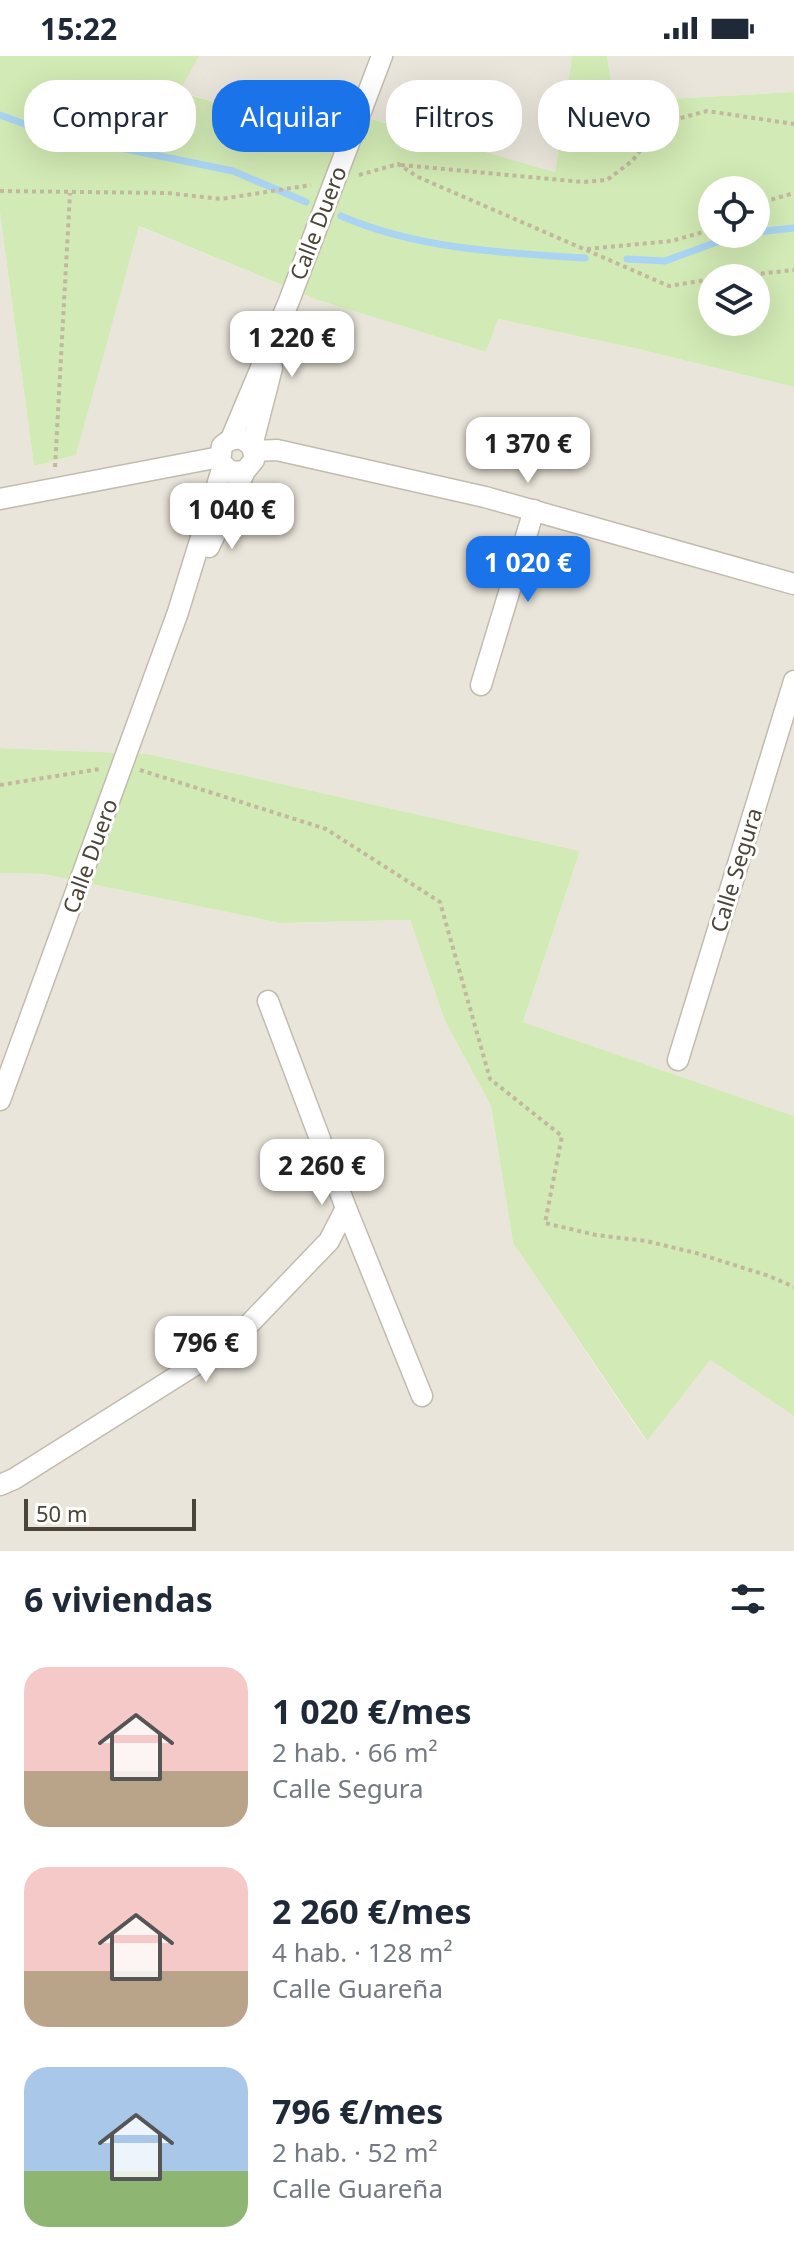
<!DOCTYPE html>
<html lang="es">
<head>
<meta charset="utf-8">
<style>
	body { margin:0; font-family:"Noto Sans",sans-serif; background:#f6f6f7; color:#1f2937; height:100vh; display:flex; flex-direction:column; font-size:30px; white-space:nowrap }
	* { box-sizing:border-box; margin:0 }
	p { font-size:26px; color:#747a83 }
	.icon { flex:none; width:44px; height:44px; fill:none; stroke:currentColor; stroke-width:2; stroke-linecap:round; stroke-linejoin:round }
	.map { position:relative; height:1495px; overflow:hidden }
	.side { display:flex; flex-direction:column; background:#fff; flex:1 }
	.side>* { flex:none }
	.guide { position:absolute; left:24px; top:24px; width:746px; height:72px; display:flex; gap:16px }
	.tools { position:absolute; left:698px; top:120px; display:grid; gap:16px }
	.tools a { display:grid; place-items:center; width:72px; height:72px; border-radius:50%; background:#fff; box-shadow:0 8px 32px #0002; font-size:40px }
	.scale { position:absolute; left:24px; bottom:20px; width:172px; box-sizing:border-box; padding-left:8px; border:4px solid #4b4439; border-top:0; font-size:22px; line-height:28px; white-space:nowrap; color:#4b4439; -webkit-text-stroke:6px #fff; paint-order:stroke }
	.price { position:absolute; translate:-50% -68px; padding:0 18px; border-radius:16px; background:#fff; color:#222; font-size:26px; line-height:52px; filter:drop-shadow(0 2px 4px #0008) }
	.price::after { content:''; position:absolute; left:50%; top:48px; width:24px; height:18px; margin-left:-12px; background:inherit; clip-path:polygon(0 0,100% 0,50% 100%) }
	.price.selected { background:#1a73e8; color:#fff }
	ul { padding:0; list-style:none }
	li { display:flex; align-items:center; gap:24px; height:200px; padding:0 24px }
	li span { display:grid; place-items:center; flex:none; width:224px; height:160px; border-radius:24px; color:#555 }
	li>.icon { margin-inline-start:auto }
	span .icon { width:96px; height:96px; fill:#fffc; stroke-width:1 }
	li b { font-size:34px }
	h2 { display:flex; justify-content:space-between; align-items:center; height:96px; padding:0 24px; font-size:34px }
	.chip { padding:0 28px; border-radius:32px; background:#fff; box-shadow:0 8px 32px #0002; font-size:28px; line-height:72px }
	.chip.selected { background:#1a73e8; color:#fff }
	.status { display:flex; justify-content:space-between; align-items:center; height:56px; padding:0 40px; background:#fff; direction:ltr }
	.status svg { height:22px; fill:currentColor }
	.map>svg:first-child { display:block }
	.residential { fill:#eae5da }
	.green { fill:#d2eab5; fill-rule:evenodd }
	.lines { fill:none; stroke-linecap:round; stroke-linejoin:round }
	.stream { stroke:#a9d4f2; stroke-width:7 }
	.street-casing { stroke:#c2bbae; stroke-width:23 }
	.path { stroke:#c4b79f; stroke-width:4; stroke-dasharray:4 4; stroke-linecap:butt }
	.street { stroke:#fff; stroke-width:20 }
	.labels { text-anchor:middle; stroke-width:6; stroke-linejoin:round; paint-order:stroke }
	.street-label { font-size:22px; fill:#4b4439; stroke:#fff }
</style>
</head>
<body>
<div class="status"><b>15:22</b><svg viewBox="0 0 49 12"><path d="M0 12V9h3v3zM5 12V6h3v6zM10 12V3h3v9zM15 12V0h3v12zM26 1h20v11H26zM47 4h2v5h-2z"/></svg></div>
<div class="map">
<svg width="794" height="1495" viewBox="0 0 794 1495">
	<rect width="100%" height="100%" fill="#f6f3ec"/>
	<!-- residential -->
	<g class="residential">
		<path d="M199,0H572L555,116L331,51L322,78L178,35Z"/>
		<path d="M607,0H794V36L614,46Z"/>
		<path d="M0,157L34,410L76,399L138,170L318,244L486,296L497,263L634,292L794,331V1060L523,966L580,795L148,698L0,692Z"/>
		<path d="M0,817L43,818L280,867L410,864L445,965L491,1050L513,1187L646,1385L710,1304L794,1360V1495H0Z"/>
	</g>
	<!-- green -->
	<g class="green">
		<path d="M0,0H199L179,36L322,77L330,51L555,116L572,0H607L614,46L794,36V331L634,292L498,263L486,296L318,244L139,170L76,399L34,410L0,157ZM712,134H756V178H712ZM712,222H756V266H712Z"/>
		<path d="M0,692L148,698L580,795L523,966L794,1060V1360L710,1304L647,1385L513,1187L491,1050L445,965L410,864L280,867L43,818L0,817Z"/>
	</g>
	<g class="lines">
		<!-- stream -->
		<g class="stream">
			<path d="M0,59L52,78L233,115L306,146"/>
			<path d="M341,160C417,193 503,197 585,202"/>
			<path d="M756,176L794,172"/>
			<path d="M627,203L665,205L739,178"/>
		</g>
		<defs>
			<g id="street">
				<path d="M231,383L289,245L382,0"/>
				<path d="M252,390L272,312"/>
				<path d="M254,395L277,394L485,441L794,528"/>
				<path d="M0,443L220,401"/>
				<path d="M209,491L245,415L254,404C255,384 237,376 222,390L220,406L231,416L245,415"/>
				<path d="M481,629L534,454"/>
				<path d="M268,945L346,1152L422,1340"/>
				<path d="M678,1004L794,625"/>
				<path d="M0,1044L178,556L223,410"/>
				<path d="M0,1429L14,1423L233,1285L329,1185L346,1152"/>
			</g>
		</defs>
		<!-- street casing -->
		<use href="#street" class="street-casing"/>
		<!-- path -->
		<g class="path">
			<path d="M401,109L583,126L607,124L632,105L647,86L677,63L707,55L794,68"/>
			<path d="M359,119L398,108L418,121L669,230L712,223"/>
			<path d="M0,135L167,137L221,143L311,129"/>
			<path d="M756,148L794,137"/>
			<path d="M587,193L671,185L707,175L712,172"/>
			<path d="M721,222L794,214"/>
			<path d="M55,411L70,137"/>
			<path d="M140,714L326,773L440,846L490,1023L562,1080L545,1167L596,1179L646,1185L696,1197L769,1220L794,1231"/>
			<path d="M0,729L100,713"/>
		</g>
		<!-- street -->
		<use href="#street" class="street"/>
	</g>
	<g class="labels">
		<!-- street labels -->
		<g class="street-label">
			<text transform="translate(318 167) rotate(-69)" y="8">Calle Duero</text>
			<text transform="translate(90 800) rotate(-70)" y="8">Calle Duero</text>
			<text transform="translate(736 814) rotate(-73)" y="8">Calle Segura</text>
		</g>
	</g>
</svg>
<div class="tools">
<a><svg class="icon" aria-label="locate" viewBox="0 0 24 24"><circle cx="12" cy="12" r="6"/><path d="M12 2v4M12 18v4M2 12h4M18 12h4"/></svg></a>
<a><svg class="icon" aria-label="layers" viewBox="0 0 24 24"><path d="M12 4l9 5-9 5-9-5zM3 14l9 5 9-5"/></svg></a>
</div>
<div class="scale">50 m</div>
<b class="price" style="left:292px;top:323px">1 220 €</b>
<b class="price" style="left:528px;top:429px">1 370 €</b>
<b class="price" style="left:232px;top:495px">1 040 €</b>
<b class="price selected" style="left:528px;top:548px">1 020 €</b>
<b class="price" style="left:322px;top:1151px">2 260 €</b>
<b class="price" style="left:206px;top:1328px">796 €</b>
<div class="guide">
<a class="chip">Comprar</a>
<a class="chip selected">Alquilar</a>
<a class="chip">Filtros</a>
<a class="chip">Nuevo</a>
</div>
</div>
<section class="side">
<h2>6 viviendas<svg class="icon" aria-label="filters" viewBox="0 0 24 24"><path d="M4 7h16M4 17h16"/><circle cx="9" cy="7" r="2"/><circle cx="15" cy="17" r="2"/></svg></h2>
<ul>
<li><span style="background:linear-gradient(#f6c9c9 65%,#b9a48a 0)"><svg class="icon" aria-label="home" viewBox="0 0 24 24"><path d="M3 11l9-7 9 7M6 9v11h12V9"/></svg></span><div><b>1 020 €/mes</b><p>2 hab. · 66 m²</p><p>Calle Segura</p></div></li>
<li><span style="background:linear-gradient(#f6c9c9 65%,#b9a48a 0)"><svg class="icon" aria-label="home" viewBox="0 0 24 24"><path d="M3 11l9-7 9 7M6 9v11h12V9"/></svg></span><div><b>2 260 €/mes</b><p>4 hab. · 128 m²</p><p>Calle Guareña</p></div></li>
<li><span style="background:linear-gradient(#a9c7e8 65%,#8fb573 0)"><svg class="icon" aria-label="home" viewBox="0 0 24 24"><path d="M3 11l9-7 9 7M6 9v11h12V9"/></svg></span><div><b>796 €/mes</b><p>2 hab. · 52 m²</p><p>Calle Guareña</p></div></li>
</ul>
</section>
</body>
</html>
